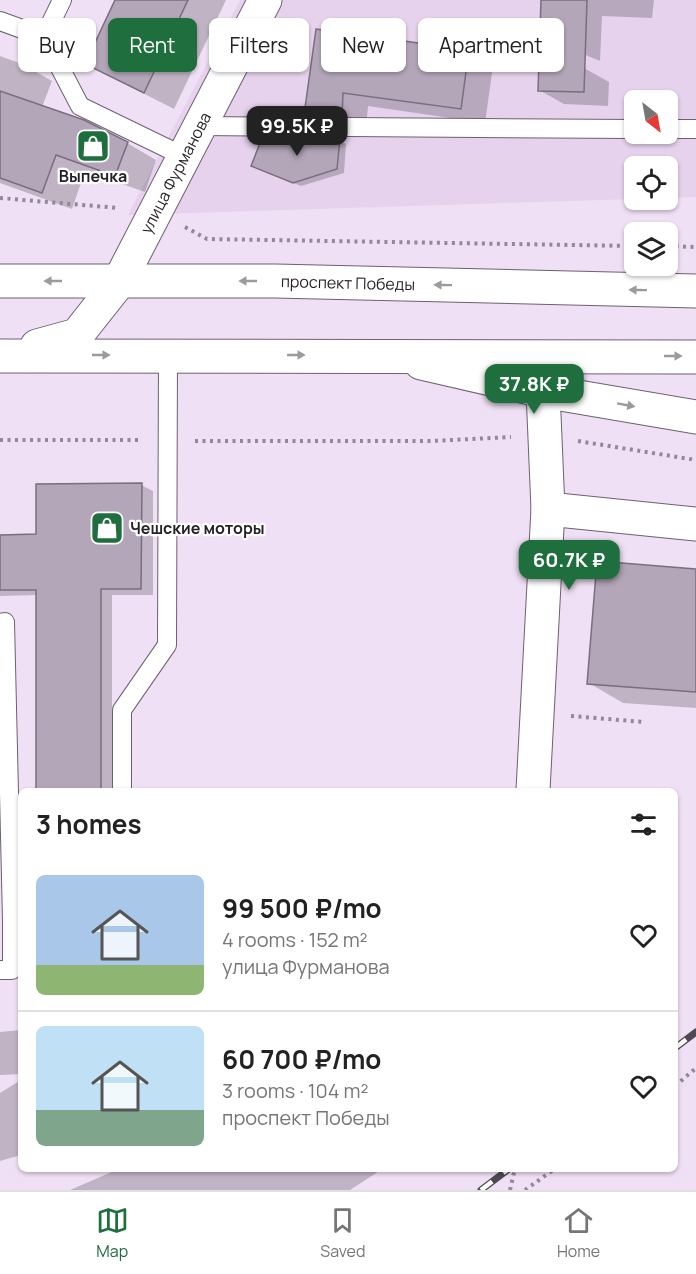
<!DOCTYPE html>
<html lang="en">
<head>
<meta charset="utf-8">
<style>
	body { margin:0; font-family:Manrope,sans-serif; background:#f2f2f2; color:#222; height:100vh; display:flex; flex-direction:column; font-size:22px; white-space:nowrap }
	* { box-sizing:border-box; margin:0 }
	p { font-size:20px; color:#767676 }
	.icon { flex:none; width:33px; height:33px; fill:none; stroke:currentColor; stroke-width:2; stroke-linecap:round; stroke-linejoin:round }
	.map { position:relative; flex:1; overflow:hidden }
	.panel { position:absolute; left:18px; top:788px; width:660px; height:384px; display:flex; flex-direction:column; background:#fff; border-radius:9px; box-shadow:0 2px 4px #0004 }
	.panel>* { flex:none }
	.top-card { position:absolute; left:18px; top:18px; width:660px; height:54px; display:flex; gap:12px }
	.needle { width:39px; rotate:149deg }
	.tools { position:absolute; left:624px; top:90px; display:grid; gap:12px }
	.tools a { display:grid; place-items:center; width:54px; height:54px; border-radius:9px; background:#fff; box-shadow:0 2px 4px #0004; font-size:30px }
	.price { position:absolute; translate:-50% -51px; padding:0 14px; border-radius:12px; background:#1e6e3e; color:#fff; font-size:20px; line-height:39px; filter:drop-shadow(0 2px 3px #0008) }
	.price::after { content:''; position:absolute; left:50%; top:36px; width:18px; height:14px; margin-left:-9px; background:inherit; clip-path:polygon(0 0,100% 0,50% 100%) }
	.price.current { background:#222; color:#fff }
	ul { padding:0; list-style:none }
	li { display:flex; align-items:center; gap:18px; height:150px; padding:0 18px }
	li+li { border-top:2px solid #e0e0e0 }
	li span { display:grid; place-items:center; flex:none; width:168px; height:120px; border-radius:9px; color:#555 }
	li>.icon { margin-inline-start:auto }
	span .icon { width:72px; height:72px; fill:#fffc; stroke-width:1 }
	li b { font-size:26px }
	h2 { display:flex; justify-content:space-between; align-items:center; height:72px; padding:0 18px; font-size:26px }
	.pill { padding:0 21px; border-radius:9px; background:#fff; box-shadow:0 2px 4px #0004; font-size:21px; line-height:54px }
	.pill.current { background:#1e6e3e; color:#fff }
	.dock { display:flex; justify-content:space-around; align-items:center; height:84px; border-top:2px solid #e0e0e0; background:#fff; font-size:16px; color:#767676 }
	.dock a { display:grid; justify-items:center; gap:3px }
	.dock .current { color:#1e6e3e }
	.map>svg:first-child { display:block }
	.built { fill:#e6d2ed; fill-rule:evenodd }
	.shadow { fill:#0003 }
	.building { fill:#b4a6b9; stroke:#7a6d7f; stroke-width:1.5 }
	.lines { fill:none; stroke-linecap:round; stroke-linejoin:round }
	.lane-casing { stroke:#6d6071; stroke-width:20 }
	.street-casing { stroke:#6d6071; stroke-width:35 }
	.secondary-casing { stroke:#6d6071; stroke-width:35 }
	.primary-casing { stroke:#6d6071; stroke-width:35 }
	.path { stroke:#948897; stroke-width:4; stroke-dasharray:3 4.5; stroke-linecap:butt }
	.lane { stroke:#fff; stroke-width:18 }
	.street { stroke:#fff; stroke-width:33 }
	.secondary { stroke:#fff; stroke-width:33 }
	.primary { stroke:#fff; stroke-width:33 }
	.rail-casing { stroke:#504852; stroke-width:7 }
	.rail { stroke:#fff; stroke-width:4.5; stroke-dasharray:14; stroke-linecap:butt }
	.oneway { fill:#9d9a9d }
	.labels { text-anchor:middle; stroke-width:4.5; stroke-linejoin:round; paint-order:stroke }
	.street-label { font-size:16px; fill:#251f26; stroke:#fff }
	.poi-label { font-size:16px; font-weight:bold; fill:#251f26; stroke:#fff }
</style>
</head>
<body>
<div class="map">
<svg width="696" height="1190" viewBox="0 0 696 1190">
	<rect width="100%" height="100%" fill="#f0e0f5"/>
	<!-- built -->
	<path class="built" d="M240,0H696V197L668,198V166H634V199L128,215ZM634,100H668V134H634Z"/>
	<!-- shadow -->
	<g class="shadow">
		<path d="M117,0H226L174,109L86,64Z"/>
		<path d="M542,0H654L652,18L602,16L600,61L557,43Z"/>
		<path d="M317,30L468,52L493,66L485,123L368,106L366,129H331L306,115Z"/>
		<path d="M0,56L22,64L52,81L42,107L127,143L156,160L145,192L85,171L72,209L0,183Z"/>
		<path d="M584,68L609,82L608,106L564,104L539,90Z"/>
		<path d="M339,140L346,144L344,173L301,186L252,166Z"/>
		<path d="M141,485L153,491V595H112V790H38V595L0,596V536H38Z"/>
		<path d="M696,570V708L623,703L589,683Z"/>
		<path d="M21,1030V1074L0,1075V1032Z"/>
		<path d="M21,1080V1155L0,1161V1093Z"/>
		<path d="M121,1168H384L350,1190H70Z"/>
	</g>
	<!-- building -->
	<g class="building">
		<path d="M115,0H188L144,93L85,64Z"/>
		<path d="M541,0H587L584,92L538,91Z"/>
		<path d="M316,29L469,50L461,109L343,93L342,116L304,115Z"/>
		<path d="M0,91L84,120L128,142L115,176L56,155L42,193L0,178Z"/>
		<path d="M262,138H340L337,169L293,183L251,166Z"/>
		<path d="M142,483L141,589H101V790H36V590H0V535L36,534V484Z"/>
		<path d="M597,561L696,569V692L587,684Z"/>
	</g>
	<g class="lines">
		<defs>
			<g id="lane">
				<path d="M0,21L44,37L80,106L183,156"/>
				<path d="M44,37L62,0"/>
				<path d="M200,126L634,129"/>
				<path d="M668,129H696"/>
				<path d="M0,623L5,622L12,921V970H0"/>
				<path d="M122,790V710L167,645L168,355"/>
			</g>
			<g id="street">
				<path id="s1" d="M119,282L265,0"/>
				<path d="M548,509L696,524"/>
				<path d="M533,790L548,509L543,391"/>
			</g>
			<path id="secondary" d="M421,363L543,391L696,417"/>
			<g id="primary">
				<path id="s2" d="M0,281H275L696,291"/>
				<path d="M37,346L77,335L119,282"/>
				<path d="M0,356L696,357"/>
			</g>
		</defs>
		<!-- lane casing -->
		<use href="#lane" class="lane-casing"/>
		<!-- street casing -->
		<use href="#street" class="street-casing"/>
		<!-- secondary casing -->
		<use href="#secondary" class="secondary-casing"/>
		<!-- primary casing -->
		<use href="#primary" class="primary-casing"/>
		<!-- path -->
		<g class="path">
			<path d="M0,198L119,208"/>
			<path d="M185,227L207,239L634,246"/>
			<path d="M668,246L696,247"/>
			<path d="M0,440H142"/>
			<path d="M195,441H432L511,437"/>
			<path d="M578,441L696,460"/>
			<path d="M571,716L644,722"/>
			<path d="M675,1086L696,1068"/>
			<path d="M510,1190L515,1168"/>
			<path d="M525,1190L556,1168"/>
		</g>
		<!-- lane -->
		<use href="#lane" class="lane"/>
		<!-- street -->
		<use href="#street" class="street"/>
		<!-- secondary -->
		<use href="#secondary" class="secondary"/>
		<!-- primary -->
		<use href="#primary" class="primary"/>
		<defs>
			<g id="rail">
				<path d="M675,1048L696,1032"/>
				<path d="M481,1190L510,1168"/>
			</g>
		</defs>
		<!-- rail casing -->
		<use href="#rail" class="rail-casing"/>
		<!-- rail -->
		<use href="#rail" class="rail"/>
	</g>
	<!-- one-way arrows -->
	<defs><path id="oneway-solid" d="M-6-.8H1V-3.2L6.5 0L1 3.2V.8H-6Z" transform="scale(1.5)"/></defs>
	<g class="oneway">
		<use href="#oneway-solid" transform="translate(53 281) rotate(-180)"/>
		<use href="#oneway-solid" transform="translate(248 281) rotate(180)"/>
		<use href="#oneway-solid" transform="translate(443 285) rotate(-179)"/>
		<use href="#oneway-solid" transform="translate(638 290) rotate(-179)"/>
		<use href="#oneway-solid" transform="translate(101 355)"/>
		<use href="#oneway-solid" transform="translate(296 355)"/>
		<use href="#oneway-solid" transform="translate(673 356)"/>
		<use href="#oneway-solid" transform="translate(626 405) rotate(10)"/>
	</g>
	<!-- icons -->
	<defs>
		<symbol id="shop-square" viewBox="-11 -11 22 22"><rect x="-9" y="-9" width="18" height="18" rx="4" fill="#1e6e3e" stroke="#fff"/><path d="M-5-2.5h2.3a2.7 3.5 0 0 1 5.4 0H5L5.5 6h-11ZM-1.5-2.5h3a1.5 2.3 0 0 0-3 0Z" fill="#fff"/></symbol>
	</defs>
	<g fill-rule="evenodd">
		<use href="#shop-square" x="74" y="127" width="38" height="38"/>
		<use href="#shop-square" x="88" y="509" width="38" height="38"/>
	</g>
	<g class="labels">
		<!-- street labels -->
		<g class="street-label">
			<text dy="6" stroke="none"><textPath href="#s1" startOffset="123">улица Фурманова</textPath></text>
			<text dy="6" stroke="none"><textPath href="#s2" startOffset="348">проспект Победы</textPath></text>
		</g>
		<!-- poi labels -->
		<g class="poi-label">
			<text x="93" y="182">Выпечка</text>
			<text x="130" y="534" text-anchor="start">Чешские моторы</text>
		</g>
	</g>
</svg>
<div class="tools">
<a><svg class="needle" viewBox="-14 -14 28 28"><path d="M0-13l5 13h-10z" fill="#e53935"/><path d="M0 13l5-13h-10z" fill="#767676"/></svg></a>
<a><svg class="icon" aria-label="locate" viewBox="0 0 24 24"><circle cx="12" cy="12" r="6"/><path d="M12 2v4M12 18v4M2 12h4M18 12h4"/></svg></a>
<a><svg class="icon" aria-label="layers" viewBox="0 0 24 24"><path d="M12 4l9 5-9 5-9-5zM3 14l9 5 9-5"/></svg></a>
</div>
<b class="price current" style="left:297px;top:157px">99.5K ₽</b>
<b class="price" style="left:534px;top:415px">37.8K ₽</b>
<b class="price" style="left:569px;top:591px">60.7K ₽</b>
<div class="top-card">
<a class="pill">Buy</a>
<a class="pill current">Rent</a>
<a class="pill">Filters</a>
<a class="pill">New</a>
<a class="pill">Apartment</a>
</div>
<section class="panel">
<h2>3 homes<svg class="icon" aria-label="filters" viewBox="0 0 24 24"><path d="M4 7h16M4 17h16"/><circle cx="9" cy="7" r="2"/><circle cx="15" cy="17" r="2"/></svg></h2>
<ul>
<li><span style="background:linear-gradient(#a9c7e8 75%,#8fb573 0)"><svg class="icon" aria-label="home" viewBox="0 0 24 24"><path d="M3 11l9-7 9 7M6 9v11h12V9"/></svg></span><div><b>99 500 ₽/mo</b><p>4 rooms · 152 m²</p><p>улица Фурманова</p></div><svg class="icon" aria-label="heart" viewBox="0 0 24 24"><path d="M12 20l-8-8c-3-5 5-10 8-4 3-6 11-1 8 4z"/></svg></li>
<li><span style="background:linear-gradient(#bfe0f5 70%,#7fa58c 0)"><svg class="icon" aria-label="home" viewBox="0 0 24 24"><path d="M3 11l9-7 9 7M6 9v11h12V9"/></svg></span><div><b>60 700 ₽/mo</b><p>3 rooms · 104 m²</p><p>проспект Победы</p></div><svg class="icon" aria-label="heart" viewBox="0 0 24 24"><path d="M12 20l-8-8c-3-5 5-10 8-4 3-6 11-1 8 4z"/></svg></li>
</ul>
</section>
</div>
<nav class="dock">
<a class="current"><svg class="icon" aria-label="map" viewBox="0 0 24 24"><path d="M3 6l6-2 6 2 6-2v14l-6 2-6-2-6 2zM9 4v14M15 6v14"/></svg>Map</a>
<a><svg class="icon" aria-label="saved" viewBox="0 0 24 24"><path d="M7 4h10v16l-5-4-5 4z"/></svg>Saved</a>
<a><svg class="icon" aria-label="home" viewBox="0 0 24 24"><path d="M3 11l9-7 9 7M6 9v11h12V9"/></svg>Home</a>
</nav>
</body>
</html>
